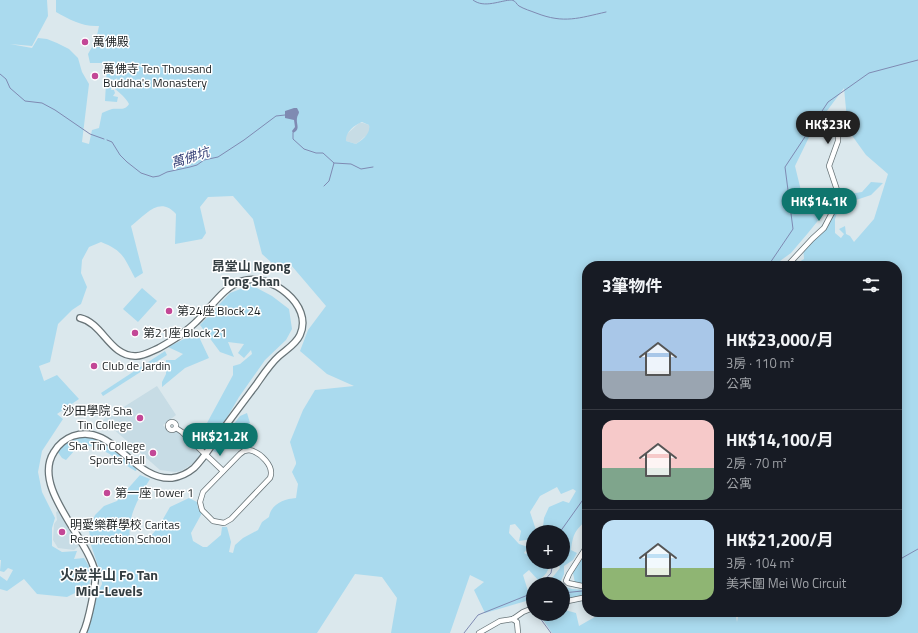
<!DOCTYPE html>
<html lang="zh-TW">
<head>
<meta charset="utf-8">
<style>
	body { margin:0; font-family:"Titillium Web","Noto Sans TC",sans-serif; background:#20242c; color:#f1f3f6; height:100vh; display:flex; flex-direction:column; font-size:15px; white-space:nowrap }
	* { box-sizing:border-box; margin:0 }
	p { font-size:13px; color:#9ea1a6 }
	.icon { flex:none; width:22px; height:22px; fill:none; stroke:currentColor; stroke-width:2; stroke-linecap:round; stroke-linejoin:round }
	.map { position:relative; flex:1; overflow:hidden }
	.sheet { position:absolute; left:582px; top:261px; width:320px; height:356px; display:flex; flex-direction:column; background:#171b24; border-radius:16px; box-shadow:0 2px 10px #0003 }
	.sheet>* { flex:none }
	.tools { position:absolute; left:526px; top:525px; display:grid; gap:8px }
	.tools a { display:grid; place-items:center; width:44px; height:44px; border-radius:50%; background:#171b24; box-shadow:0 2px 10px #0003; font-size:20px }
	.price { position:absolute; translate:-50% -34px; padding:0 9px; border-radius:14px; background:#0f766e; color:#fff; font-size:13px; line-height:26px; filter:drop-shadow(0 1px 2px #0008) }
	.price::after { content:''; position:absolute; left:50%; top:24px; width:12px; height:9px; margin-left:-6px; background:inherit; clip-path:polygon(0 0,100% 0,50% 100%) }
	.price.selected { background:#222; color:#fff }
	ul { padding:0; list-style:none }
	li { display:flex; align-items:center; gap:12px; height:100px; padding:0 20px }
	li+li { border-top:1px solid #363941 }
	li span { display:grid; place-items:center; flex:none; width:112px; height:80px; border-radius:12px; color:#555 }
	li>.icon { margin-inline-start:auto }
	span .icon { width:48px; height:48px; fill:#fffc; stroke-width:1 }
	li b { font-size:17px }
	h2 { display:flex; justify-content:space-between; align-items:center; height:48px; padding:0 20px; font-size:17px }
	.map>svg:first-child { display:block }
	.built { fill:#c7dce5 }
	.green { fill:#aadaee; fill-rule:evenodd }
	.water { fill:#7f8ab2 }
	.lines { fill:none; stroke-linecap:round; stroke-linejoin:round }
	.stream { stroke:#7f8ab2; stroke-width:1 }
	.minor-casing { stroke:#687478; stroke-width:6 }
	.tertiary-casing { stroke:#687478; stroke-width:8 }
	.minor { stroke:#fff; stroke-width:4.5 }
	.tertiary { stroke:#fff; stroke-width:5.5 }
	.poi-dot { fill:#c34796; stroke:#fff; stroke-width:1.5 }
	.labels { text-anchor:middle; stroke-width:3; stroke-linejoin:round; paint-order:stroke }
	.poi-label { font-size:12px; fill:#1b2022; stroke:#fff; text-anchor:start }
	.water-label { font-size:13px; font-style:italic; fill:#384379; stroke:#fff }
	.neighbourhood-label { font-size:13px; font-weight:bold; fill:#333d41; stroke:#fff }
	.quarter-label { font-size:14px; font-weight:bold; fill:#333d41; stroke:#fff }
</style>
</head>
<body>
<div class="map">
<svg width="918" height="633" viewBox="0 0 918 633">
	<rect width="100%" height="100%" fill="#dbe8ed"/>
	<!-- built -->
	<g class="built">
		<path d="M359,123H363L369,125L370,129L368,134L356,144L346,141L345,138L347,134Z"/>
		<path d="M157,386L176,415L163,425L170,433L176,432L180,433L201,454L194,463L181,471L175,472L160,470L103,420Z"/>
		<path d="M58,511L79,546L74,550L58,548L53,540L54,524L57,520L56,512Z"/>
	</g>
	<!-- green -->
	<g class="green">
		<path d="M0,0H47L48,16L32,46L10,44L32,48L38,38L47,39L57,43L69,49L78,58L82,72L89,84L82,142L89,144L92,130L99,128L102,113C105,112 108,110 112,109C119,108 125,111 129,104C126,98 120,93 115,89L118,81L117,78L112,83L111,90H114L115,93L113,96L118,97L117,102L105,101L107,65L106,63H90L88,54L96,40L99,26C83,27 70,20 56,12V0H918V633H552L539,614L556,615L563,614V611L565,610L576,613L579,626L600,614V612H735L737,622L739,612H897V266H787L791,258L799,262L804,259L803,245C815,234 825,225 831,209L828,204L830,192L849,194L862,192L871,182L883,183L871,195L844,204L838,210L835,219V233L841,238L844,234L839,229L845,226L846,234L850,236L854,242L874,219L888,174L866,155L848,130L844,88L812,131L795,166L803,199L798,214L818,198L824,197L825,212L808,233L791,253L773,266H587V449L584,450L587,453V520C575,530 573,534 571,550L577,553L573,560L564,566V574L560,583L561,584H547L560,568L558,562H563V532H533V562H550C549,571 545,576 538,580L529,570L523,575L528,591L533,590V599L485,613L474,590L484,582L470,575L450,633H391L397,598L382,577L355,574L317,633H86L94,600L102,584L101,575L91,545L89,530L95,515L104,506L117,501L140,475L150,479C138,499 127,516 130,540L138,545L147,541L159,526L170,507L189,498L197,502L198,508L202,513L191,533L193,541L203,547H207L221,535L222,527H227L231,542L229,552L233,553L235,545L243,538L258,530L262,522L269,517C271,504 284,499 296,498L298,484L292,472L296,464V462L290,442L303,410L315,390L354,386L327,374L300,351L308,330L326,306L291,265L272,263L262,254L253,219L233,196L208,197L200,207L206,233L202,239L175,244L176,214C159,195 145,216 131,226L143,273L135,278C124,258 124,251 101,242L89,247L82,260L81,273L87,287L81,304L72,310L58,324L50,362L39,366L44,381L57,375L79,399L57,414L63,419L42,451L38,472L42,492L55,518L52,528V546L62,552L77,551L74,559L84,558L89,566L90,593L86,598L77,592L67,597L37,594L24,579L7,591L0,589V576L7,581L13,570L8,568L4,572L0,571L1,560H0ZM362,122L369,125C371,134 362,140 356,144L346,141C345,133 354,125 362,122ZM557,487L561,494L573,489L576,491L569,503L563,501L549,507L544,518L543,527L538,531L536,530L530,512L540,496ZM515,524L521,531L519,541L526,540L531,542L526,554L524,553L528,547L519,544L509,533L510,525Z"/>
		<path d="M251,285L272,296L289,309L292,329L286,340L265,360L239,397L222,426L208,446L198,442L195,438L203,436L207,423L233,375V366L240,364L252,354L251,350L244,358L238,353L244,344L228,342L234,357L220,352L200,325L230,293Z"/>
		<path d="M142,288L157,301L138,322L123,309Z"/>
		<path d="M194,334L199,337L209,358L185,368L162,387V382L166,374V360H175L183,354L168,347Z"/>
		<path d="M165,351L167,355L103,396L101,393Z"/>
		<path d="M247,413L250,423L231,434L218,453L213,451L240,416Z"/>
		<path d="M72,438H93L102,442L137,468L136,471C132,470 111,454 104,451C99,448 92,447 86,445L75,450L66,460L62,458L57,451L64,444Z"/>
		<path d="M587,545V588L575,583L573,573Z"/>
		<path d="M563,586L572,589L585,590L581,596L568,599L563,598Z"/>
	</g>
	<!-- water -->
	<path class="water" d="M294,108H297L299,112C299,114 297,116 297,118C296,125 301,129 293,133L292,131L295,127L294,120L285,118V111Z"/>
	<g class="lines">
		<!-- stream -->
		<g class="stream">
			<path d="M473,0C484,9 501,0 512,0C516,1 516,4 519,6C524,9 531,11 536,13C564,24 579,18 606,12"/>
			<path d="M0,74L6,79L10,88L25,101L42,103L55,110L90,134L104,139"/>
			<path d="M293,133V139L304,149L316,153H323L334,163L329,181L324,186"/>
			<path d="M107,140L112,142L120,155L127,162L141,173L153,177L159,176L167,172L190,167L197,165L204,160L218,157L244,140L276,116L285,115"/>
			<path d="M334,163L351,164L361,169L373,167"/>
			<path d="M768,266L793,229L785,167L828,102L869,73L918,60"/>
			<path d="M560,532L587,494"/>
			<path d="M897,566L902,558L918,549"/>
			<path d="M541,584L551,573L553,562"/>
			<path d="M563,593L582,591"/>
			<path d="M537,614L551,633"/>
			<path d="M464,633L478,615L533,593"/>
		</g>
		<defs>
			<g id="minor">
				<path d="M787,266L812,239L824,228L834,209L833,197L837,190L829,166L838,141V126"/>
				<circle cx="172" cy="426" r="4"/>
				<path d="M176,428L182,432L223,471"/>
				<path d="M249,450C260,452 275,466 270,478L231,519L224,523L213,521L202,510L200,502L203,492L240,454L244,451Z"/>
				<path d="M587,546L569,574L566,581L568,583L587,587"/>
				<path d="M563,602L587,597"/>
				<path d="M513,619L523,612L533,608"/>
				<path d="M513,619L517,622L518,633"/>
				<path d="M479,633L500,621L513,619"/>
			</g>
			<path id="tertiary" d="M80,318C103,323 110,357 136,356C144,356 152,351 159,348C173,340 185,333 196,322C211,308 223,287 242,281C270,272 314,305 300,335C296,344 287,349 279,356C270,364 263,375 256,385C244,401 231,418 219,435C211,446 204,458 194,468C188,473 180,477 172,478C133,481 113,422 73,436C65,439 58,445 54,452C31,487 88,538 95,572C97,582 88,623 83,633"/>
		</defs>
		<!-- minor casing -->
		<use href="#minor" class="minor-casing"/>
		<!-- tertiary casing -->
		<use href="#tertiary" class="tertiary-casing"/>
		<!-- minor -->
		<use href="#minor" class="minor"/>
		<!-- tertiary -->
		<use href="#tertiary" class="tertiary"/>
	</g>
	<!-- markers -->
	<g class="poi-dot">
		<circle cx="85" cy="42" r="4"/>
		<circle cx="95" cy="76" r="4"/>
		<circle cx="169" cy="311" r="4"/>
		<circle cx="135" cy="333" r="4"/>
		<circle cx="94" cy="366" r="4"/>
		<circle cx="140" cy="418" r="4"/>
		<circle cx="153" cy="453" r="4"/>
		<circle cx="107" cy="493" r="4"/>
		<circle cx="62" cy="532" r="4"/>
	</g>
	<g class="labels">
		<!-- poi labels -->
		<g class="poi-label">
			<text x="93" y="46">萬佛殿</text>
			<text x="103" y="73">萬佛寺 Ten Thousand<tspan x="103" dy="14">Buddha's Monastery</tspan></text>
			<text x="177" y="315">第24座 Block 24</text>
			<text x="143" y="337">第21座 Block 21</text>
			<text x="102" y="370">Club de Jardin</text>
			<text x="132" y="415" text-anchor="end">沙田學院 Sha<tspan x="132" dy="14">Tin College</tspan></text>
			<text x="145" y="450" text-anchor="end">Sha Tin College<tspan x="145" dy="14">Sports Hall</tspan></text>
			<text x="115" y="497">第一座 Tower 1</text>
			<text x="70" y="529">明愛樂群學校 Caritas<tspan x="70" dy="14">Resurrection School</tspan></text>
		</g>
		<!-- water labels -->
		<g class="water-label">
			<text transform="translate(190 157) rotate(-18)" y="5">萬佛坑</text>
		</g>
		<!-- neighbourhood labels -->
		<g class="neighbourhood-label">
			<text x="251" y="271">昂堂山 Ngong<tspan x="251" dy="15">Tong Shan</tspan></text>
		</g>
		<!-- quarter labels -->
		<g class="quarter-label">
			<text x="109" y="580">火炭半山 Fo Tan<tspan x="109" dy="16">Mid-Levels</tspan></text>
		</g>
	</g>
</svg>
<div class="tools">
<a>+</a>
<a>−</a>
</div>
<b class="price selected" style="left:828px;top:145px">HK$23K</b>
<b class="price" style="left:819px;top:222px">HK$14.1K</b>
<b class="price" style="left:220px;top:457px">HK$21.2K</b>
<section class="sheet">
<h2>3筆物件<svg class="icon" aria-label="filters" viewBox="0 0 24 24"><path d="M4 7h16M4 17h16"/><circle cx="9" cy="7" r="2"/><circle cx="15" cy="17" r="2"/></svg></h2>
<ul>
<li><span style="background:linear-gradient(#a9c7e8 65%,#9aa5b1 0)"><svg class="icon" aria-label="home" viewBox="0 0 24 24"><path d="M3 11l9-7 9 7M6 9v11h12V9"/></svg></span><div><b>HK$23,000/月</b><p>3房 · 110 m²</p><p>公寓</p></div></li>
<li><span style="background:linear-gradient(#f6c9c9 60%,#7fa58c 0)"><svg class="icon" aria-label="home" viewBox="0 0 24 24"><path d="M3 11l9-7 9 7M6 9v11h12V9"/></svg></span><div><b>HK$14,100/月</b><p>2房 · 70 m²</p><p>公寓</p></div></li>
<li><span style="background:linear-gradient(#bfe0f5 60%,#8fb573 0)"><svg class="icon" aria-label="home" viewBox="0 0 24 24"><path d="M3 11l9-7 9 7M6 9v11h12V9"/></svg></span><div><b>HK$21,200/月</b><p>3房 · 104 m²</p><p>美禾圍 Mei Wo Circuit</p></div></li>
</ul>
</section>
</div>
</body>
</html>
